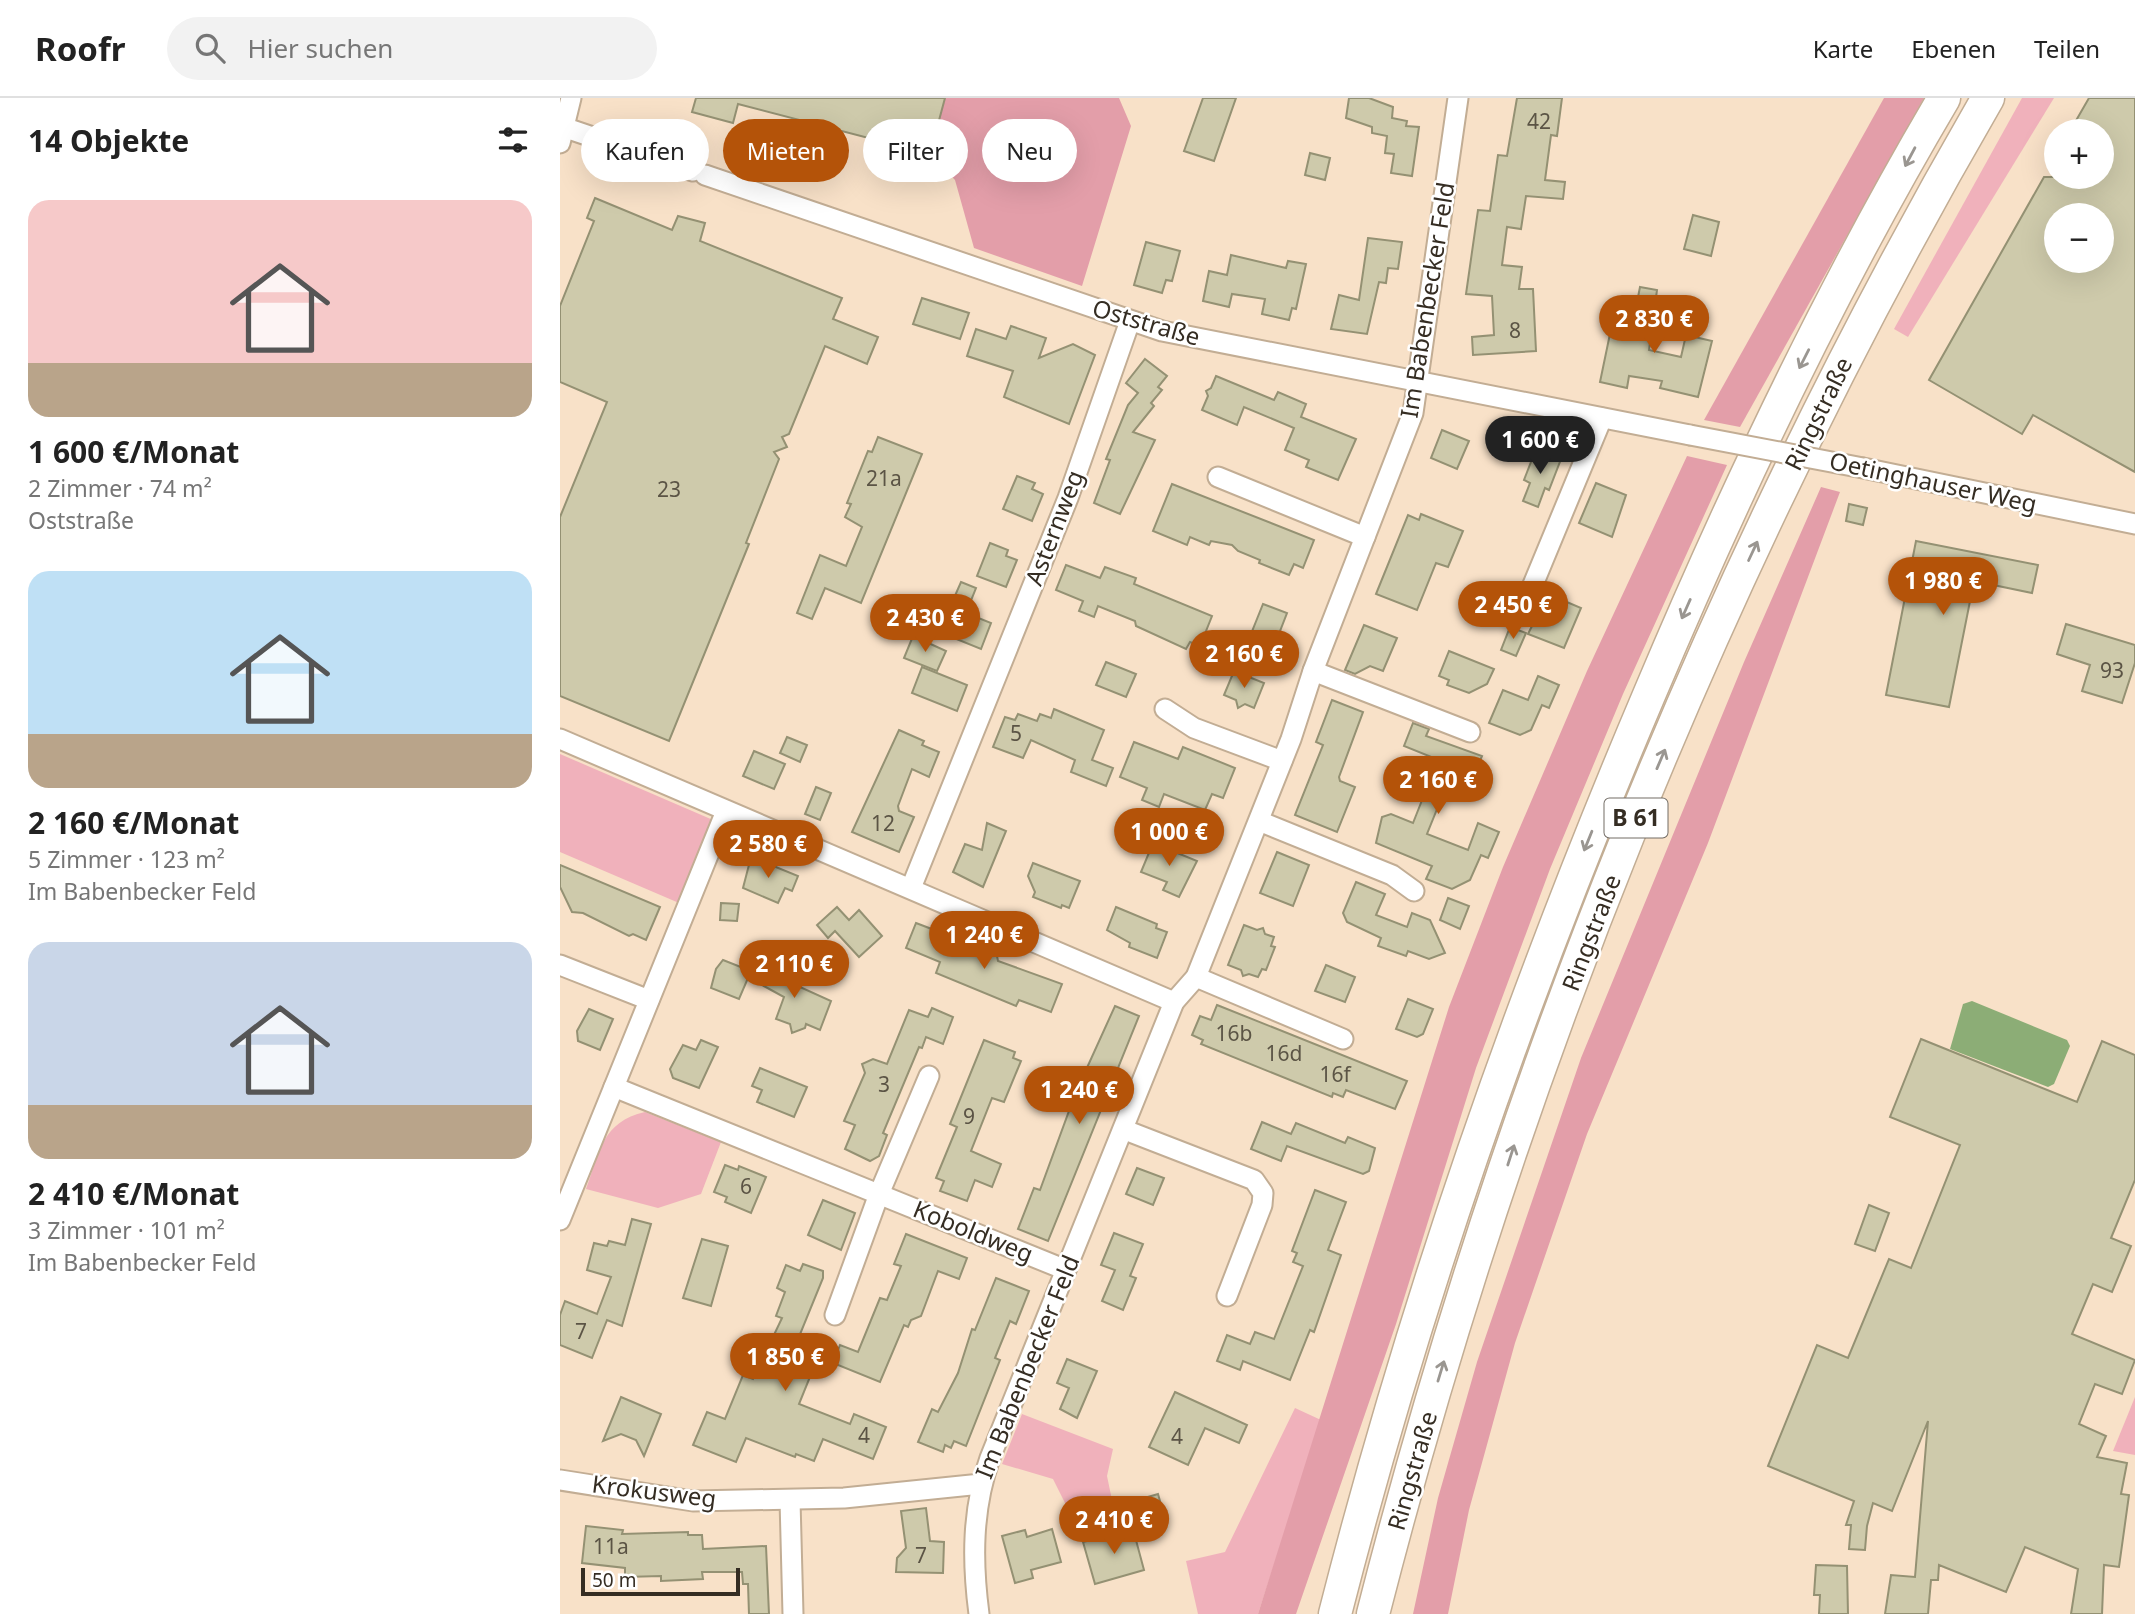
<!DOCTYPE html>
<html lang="de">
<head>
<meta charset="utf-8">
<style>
	body { margin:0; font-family:"Noto Sans",sans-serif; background:#f2f2f2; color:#222; height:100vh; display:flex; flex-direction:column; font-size:26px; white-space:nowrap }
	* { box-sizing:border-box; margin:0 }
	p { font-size:23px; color:#767676 }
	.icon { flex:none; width:38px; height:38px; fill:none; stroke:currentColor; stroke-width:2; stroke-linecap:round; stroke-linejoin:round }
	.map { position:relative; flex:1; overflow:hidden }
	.sheet { display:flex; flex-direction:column; background:#fff; width:560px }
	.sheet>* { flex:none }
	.top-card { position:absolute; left:21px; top:21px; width:665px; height:63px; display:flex; gap:14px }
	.tools { position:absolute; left:1484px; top:21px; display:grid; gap:14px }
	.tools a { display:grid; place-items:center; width:70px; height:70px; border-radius:50%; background:#fff; box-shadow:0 7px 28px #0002; font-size:35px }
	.scale { position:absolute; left:21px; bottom:18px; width:159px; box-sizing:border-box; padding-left:7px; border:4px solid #352d23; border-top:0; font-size:19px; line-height:24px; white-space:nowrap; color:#352d23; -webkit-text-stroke:5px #fff; paint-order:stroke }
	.price { position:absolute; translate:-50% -60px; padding:0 16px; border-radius:24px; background:#b45309; color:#fff; font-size:23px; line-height:46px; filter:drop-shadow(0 2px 4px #0008) }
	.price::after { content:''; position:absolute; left:50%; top:42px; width:21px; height:16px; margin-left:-10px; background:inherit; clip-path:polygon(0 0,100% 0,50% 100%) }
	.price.active { background:#222; color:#fff }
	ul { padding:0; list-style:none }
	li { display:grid; align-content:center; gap:14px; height:371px; padding:0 28px }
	li span { display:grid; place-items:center; height:217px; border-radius:21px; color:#555 }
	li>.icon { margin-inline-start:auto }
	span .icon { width:126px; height:126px; fill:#fffc; stroke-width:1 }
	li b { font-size:30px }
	h2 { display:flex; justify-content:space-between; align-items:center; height:84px; padding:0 28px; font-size:30px }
	.pill { padding:0 24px; border-radius:32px; background:#fff; box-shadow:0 7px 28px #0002; font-size:24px; line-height:63px }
	.pill.active { background:#b45309; color:#fff }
	header { display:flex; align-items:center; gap:42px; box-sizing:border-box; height:98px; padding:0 35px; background:#fff; border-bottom:2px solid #e0e0e0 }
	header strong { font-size:33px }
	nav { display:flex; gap:38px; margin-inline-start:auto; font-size:24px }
	.search { width:490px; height:63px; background:#f2f2f2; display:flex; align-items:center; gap:18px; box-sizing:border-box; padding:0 24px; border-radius:38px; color:#767676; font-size:26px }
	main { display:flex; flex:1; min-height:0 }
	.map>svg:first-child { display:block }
	.green { fill:#f0b1bb }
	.forest { fill:#e39ea9 }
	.water { fill:#8cad76 }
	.building { fill:#cecaab; stroke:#949173; stroke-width:2; fill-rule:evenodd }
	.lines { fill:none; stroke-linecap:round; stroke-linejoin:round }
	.minor-casing { stroke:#c2ad94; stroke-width:23 }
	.trunk-casing { stroke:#c2ad94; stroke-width:35 }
	.minor { stroke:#fff; stroke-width:19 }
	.trunk { stroke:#fff; stroke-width:32 }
	.minor-bridge-casing { stroke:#c2ad94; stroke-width:23; stroke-linecap:butt }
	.minor-bridge { stroke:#fff; stroke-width:19 }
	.oneway { stroke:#9a9691 }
	.labels { text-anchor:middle; stroke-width:5; stroke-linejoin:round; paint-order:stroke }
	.number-label { font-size:21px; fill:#5b5445 }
	.shield { fill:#fff; stroke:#726c65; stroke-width:2 }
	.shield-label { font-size:23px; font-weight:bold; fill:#352d23 }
	.street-label { font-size:24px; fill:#352d23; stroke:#fff }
</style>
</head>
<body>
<header>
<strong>Roofr</strong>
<div class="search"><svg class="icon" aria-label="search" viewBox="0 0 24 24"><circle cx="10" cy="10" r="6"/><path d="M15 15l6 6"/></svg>Hier suchen</div>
<nav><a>Karte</a><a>Ebenen</a><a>Teilen</a></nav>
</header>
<main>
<section class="sheet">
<h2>14 Objekte<svg class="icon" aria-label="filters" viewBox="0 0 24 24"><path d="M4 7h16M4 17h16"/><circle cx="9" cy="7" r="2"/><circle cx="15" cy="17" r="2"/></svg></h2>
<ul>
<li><span style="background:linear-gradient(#f6c9c9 75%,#b9a48a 0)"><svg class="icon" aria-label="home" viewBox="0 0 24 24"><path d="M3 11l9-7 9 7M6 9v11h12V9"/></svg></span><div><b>1 600 €/Monat</b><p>2 Zimmer · 74 m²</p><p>Oststraße</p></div></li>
<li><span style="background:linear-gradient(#bfe0f5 75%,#b9a48a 0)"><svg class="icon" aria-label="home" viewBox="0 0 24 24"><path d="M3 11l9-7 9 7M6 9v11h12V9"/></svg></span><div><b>2 160 €/Monat</b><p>5 Zimmer · 123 m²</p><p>Im Babenbecker Feld</p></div></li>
<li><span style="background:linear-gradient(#c9d6e8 75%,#b9a48a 0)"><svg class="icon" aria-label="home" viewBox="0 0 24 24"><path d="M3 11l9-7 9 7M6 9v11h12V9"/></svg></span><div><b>2 410 €/Monat</b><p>3 Zimmer · 101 m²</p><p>Im Babenbecker Feld</p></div></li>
</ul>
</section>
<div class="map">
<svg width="1575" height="1516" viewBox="0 0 1575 1516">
	<rect width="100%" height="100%" fill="#f8e1c8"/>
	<!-- green -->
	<g class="green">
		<path d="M1462,0H1494L1348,239L1334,231Z"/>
		<path d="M0,656L153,722L119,805L0,754Z"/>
		<path d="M85,1014L161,1044L141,1096L98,1110L26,1091C40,1053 42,1024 85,1014Z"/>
		<path d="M1575,1299V1357L1553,1353Z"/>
		<path d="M735,1310L761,1322L698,1516H638L626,1463L665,1454Z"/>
		<path d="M462,1316L553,1351L547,1378L552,1402L506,1407L493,1381L442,1366Z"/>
	</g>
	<!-- forest -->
	<g class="forest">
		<path d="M385,0H559L571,28L522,188L414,150L395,82L370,56Z"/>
		<path d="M1324,0H1364L1180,329L1144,322Z"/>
		<path d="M1127,358L1167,367L1063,596L990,771L916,970L836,1226L736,1516H698L889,909L943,769L1027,573Z"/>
		<path d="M1261,389L1280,394L1148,745L1027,1036L955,1245L909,1412L888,1516H853L878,1400L917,1264L1021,960L1184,564Z"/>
	</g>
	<!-- water -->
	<path class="water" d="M1412,903L1507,942L1510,948L1494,986L1488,989L1390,951L1403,906Z"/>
	<!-- building -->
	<g class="building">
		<path d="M136,0H385L370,56L178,6L173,25L132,14Z"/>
		<path d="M643,0H676L654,63L624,53Z"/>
		<path d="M789,0H809L833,9L832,20L847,23L846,28L859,29L852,78L831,75L834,56L825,55L827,38L812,35V29L786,20Z"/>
		<path d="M957,0H1002L997,38L991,37L985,82L1005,84L1003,101L966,98L961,131L947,129L942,167L962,169L959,191H973L976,253L913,257L912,239L934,237L932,198L906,196L918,112L930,113L938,57L947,58Z"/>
		<path d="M1529,0H1575V374L1473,317L1462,336L1369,282L1484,79H1542V33H1510ZM1496,117H1542V163H1496Z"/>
		<path d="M750,55L770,60L765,82L745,77Z"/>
		<path d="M35,100L112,132L118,118L145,125L140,143L282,200L273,221L318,239L307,266L265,248L229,336L222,339L227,349L214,354L219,361L186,445L189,446L109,643L0,598V419L47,304L0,284V208L34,123L27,120Z"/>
		<path d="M1133,117L1159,124L1151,158L1124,151Z"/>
		<path d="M808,140L842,144L838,171L828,170L826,185L819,184L807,236L771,231L779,197L799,202Z"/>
		<path d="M586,144L620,153L612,183L606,182L602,195L574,187Z"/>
		<path d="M671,157L726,170L728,163L746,166L736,211L732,210L729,222L702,216L705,201L672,196L669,209L643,203L649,173L667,177Z"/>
		<path d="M1080,189L1097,192L1089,252L1121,259L1126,237L1152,243L1138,299L1100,290L1102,283L1069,278L1067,290L1040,284L1051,231L1071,235Z"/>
		<path d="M362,200L409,215L400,241L353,226Z"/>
		<path d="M451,228L486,240L479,260L513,246L535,257L509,326L444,299L453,273L407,258L416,231L446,241Z"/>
		<path d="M585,261L607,278L598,289L602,292L591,305L594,308L573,334L595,342L560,416L534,405L550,362L546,361L568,307L578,295L566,285Z"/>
		<path d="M656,278L714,302L718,294L746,306L741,319L796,341L778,382L746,369L749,362L725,352L734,330L684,309L677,327L642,312L648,298L646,293L651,290Z"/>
		<path d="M882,332L909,343L897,371L871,360Z"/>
		<path d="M318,339L362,356L301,505L265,490L252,521L237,515L260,457L286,468L302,429L285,419L291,406L287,405L308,353L312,354Z"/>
		<path d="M976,351L1001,361L989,392L985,390L978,409L963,403L970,385L964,382Z"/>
		<path d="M457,378L475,385L472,391L483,396L472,423L443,411Z"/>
		<path d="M1036,385L1066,397L1052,439L1019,425Z"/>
		<path d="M612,386L754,442L743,470L734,466L729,477L699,465L700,462L678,453L672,447L651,443L649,447L630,439L627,447L593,433Z"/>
		<path d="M1289,406L1307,410L1303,427L1286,423Z"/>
		<path d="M861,416L903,433L888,469L876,465L857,512L816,496L848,417L859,422Z"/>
		<path d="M1356,443L1478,467L1472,495L1414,483L1389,609L1326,597Z"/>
		<path d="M430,445L448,452L446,458L457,462L446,489L417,478Z"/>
		<path d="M506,467L540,480L545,469L576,480L574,486L652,518L640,548L630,544L626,551L576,528L575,523L538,508L534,519L519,513L523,503L496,492Z"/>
		<path d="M401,484L416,490L406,515L431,525L421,551L379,534Z"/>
		<path d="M988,496L1021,510L1004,550L968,536Z"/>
		<path d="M703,506L727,515L715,546L691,536Z"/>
		<path d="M1506,526L1575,547V565L1562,605L1522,593L1530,567L1497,556Z"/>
		<path d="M804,527L837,540L823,573L810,568L795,576L785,572Z"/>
		<path d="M950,529L966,535L956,558L941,552Z"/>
		<path d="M353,538L386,553L377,573L344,560Z"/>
		<path d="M889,553L934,571L927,586L909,595L887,587L889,582L879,578Z"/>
		<path d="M546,564L576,576L566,599L536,587Z"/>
		<path d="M362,569L407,587L397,613L352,595Z"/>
		<path d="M674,573L704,585L694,610L685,606L678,610L676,602L664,597Z"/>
		<path d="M978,578L999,587L989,610L982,607L971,632L960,637L929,625L943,592L968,602Z"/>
		<path d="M772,602L803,614L779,679L780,683L795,689L777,734L735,717L763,647L756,644Z"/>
		<path d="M494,611L544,632L532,662L553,670L546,688L511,674L515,662L471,642L463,660L433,649L445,619L455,622L458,616L477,623L480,616L491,620Z"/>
		<path d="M853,625L869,631L866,638L922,658L908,692L888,684L867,736L908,752L918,725L939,734L928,760L921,757L910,782L892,791L866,781L872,768L816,745L822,719L831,716L853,725L872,677L868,676L874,660L844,648Z"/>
		<path d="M339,632L364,643L362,647L379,654L369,679L352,671L338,708L339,713L354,719L339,754L292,734Z"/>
		<path d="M227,639L247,647L240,664L220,655Z"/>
		<path d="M574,644L618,661L623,649L675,670L663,700L652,696L645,712L604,696L599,709L582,702L587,690L560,679Z"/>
		<path d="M194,653L225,666L214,691L183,678Z"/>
		<path d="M256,689L271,695L260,722L245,716Z"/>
		<path d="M427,725L446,733L423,789L393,774L405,746L422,752Z"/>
		<path d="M593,745L637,763L619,799L603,792L607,784L581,774Z"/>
		<path d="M717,754L749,767L733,808L700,795Z"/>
		<path d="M191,759L238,778L232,793L225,790L218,805L183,790Z"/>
		<path d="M473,765L520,783L509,810L502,807L501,810L473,799L475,794L468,778Z"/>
		<path d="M0,767L100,809L86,842L73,836L69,838L23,815L12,814L0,789Z"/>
		<path d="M796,784L825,796L816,817L847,829L852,815L870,822L885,855L869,861L848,853L846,858L818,848L821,840L787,824L783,815Z"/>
		<path d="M888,800L909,808L900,831L880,822Z"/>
		<path d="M161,805L179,806L177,823L160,822Z"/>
		<path d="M277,809L289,822L299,812L322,838L299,859L275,833L268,840L257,827Z"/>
		<path d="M556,809L597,826L596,830L607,834L597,860L569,849L570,845L547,832Z"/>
		<path d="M356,825L390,838L389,843L415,853L421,852L437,858L438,863L502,886L491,914L459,902L456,908L376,875L380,864L346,850Z"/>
		<path d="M684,827L697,832L703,830L705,836L714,839L711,848L715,849L706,872L702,871L698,879L689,876L683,878L681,872L668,867Z"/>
		<path d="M163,862L191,873L179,901L151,890L156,871Z"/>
		<path d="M213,867L234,876L231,885L271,903L260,932L246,926L245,930L232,935L230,926L216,921L224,899L191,881L196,871L205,874Z"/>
		<path d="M766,867L795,879L785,904L755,893Z"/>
		<path d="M848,901L873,911L863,936L857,939L836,931Z"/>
		<path d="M657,907L847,983L835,1011L786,992L783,999L773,995L772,999L641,946L643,942L632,937L640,918L651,922Z"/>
		<path d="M555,908L579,918L488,1143L458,1131L474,1090L480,1092L516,994Z"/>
		<path d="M372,910L393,919L383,946L366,939L362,950L359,949L323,1035L327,1037L319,1058L310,1063L285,1051L295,1027L284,1023L305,975L302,966L313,961L327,966L349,912L368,919Z"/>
		<path d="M29,911L53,921L40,952L18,943L17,933Z"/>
		<path d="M1361,941L1517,1004L1542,943L1575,957V1082L1551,1140L1571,1148L1552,1194L1533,1186L1512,1236L1575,1262L1562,1296L1535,1286L1519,1326L1546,1338L1537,1359L1567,1365L1561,1396L1569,1397L1559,1469L1544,1467L1542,1516H1511L1518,1471L1465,1449L1446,1494L1379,1467L1378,1482H1371L1368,1516H1325L1331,1477L1355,1479L1368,1323L1332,1413L1313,1405L1307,1428L1305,1452L1289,1451L1291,1427H1286L1294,1403L1208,1368L1257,1247L1288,1260L1329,1161L1351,1170L1400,1047L1330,1019Z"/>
		<path d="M141,942L158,949L139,990L113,980L110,971L123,947L136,952Z"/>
		<path d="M424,942L455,954L453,960L461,963L444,1004L432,1000L411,1053L441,1066L432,1089L415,1082L407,1103L380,1093L384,1083L376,1080L397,1029L390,1026Z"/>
		<path d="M200,970L247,989L234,1019L197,1004L202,992L192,988Z"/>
		<path d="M702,1024L731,1036L736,1025L785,1045L788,1039L815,1050L809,1073L803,1076L727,1048L721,1063L691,1051Z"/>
		<path d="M165,1067L178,1072L179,1068L206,1079L191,1115L165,1104L167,1099L154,1094Z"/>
		<path d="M577,1070L604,1080L593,1107L566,1096Z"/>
		<path d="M755,1092L786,1104L768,1152L781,1157L754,1234L750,1232L730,1282L683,1263L680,1272L657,1263L667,1237L690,1246L695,1234L714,1241L743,1168L733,1164L737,1155L732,1153Z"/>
		<path d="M263,1102L295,1115L281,1152L248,1137Z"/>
		<path d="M1309,1107L1329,1115L1315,1153L1295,1146Z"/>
		<path d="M72,1121L91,1126L62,1228L47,1222L32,1260L0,1247V1217L5,1203L37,1216L51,1179L27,1172L34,1145L47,1148L49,1143L65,1147Z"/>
		<path d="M554,1135L583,1146L570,1178L576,1180L563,1212L542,1203L555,1172L541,1167Z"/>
		<path d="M346,1136L407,1160L399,1181L378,1173L361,1218L351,1222L348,1229L344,1227L320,1284L273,1265L280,1247L298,1254L320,1200L327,1202L341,1168L334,1166Z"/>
		<path d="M142,1141L168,1148L151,1208L123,1200Z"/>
		<path d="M243,1166L263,1173V1180L236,1246L242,1249L238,1257L256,1264L239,1306L290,1326L294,1316L326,1329L313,1361L263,1341L254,1363L236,1356L235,1359L186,1340L176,1364L133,1347L147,1314L165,1321L183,1277L193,1281L222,1220L216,1218L225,1194L217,1190L226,1167L240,1173Z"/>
		<path d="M436,1180L469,1193L456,1226L450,1223L435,1260L440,1262L406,1348L394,1343L391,1350L385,1347L383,1354L358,1344L372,1311L378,1314L398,1275L412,1231L415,1232Z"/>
		<path d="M507,1261L537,1273L517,1320L500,1311L509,1290L497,1285Z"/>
		<path d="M615,1294L687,1327L679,1345L645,1330L628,1367L589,1349Z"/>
		<path d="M61,1299L101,1316L84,1358L76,1342L61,1336L43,1343Z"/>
		<path d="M598,1396L606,1424L589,1428L581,1401Z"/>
		<path d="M366,1410L370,1443L384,1444L383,1475L336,1474L337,1460L346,1450L341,1413Z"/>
		<path d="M26,1428L63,1432L62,1436L128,1434V1437H142L143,1451L206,1448L209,1516H189L188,1486H183L182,1474H142L143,1481L101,1483V1478L65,1479V1470L22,1465Z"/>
		<path d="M492,1431L501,1464L471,1472L473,1480L455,1485L442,1438L465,1432L467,1439Z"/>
		<path d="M573,1431L584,1472L535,1486L523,1444Z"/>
		<path d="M1256,1467L1287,1468L1288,1516H1259L1260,1497H1254Z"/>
	</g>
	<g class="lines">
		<defs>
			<g id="minor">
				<path d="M0,28L133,73"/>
				<path d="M0,45L11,0"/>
				<path d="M145,77L602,233L1130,337"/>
				<path d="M1303,370L1575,426"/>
				<path d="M658,379L805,439"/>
				<path d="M972,489L1042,320"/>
				<path d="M753,573L910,634"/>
				<path d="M605,611L634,630L722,663"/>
				<path d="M0,641L614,904"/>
				<path d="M699,723L832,777L854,793"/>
				<path d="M351,790L508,400L570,223"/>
				<path d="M0,867L89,902"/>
				<path d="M636,879L783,941"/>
				<path d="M54,989L506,1172"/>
				<path d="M565,1032L694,1082L703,1095L702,1107L667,1198"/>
				<path d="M0,1122L166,713"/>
				<path d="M275,1217L319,1096L369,978"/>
				<path d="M0,1382L133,1403L284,1400L421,1386"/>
				<path d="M230,1402L233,1516"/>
				<path d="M419,1516C412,1463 412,1411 430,1360L614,904L636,879L731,641L753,573L853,315L898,0"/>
			</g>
			<g id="trunk">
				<path d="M775,1516C855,1202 962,896 1089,597C1175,393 1271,191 1384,0"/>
				<path d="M813,1516C948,988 1154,472 1428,0"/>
			</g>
		</defs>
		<!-- minor casing -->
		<use href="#minor" class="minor-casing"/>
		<!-- trunk casing -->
		<use href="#trunk" class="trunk-casing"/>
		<!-- minor -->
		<use href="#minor" class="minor"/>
		<!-- trunk -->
		<use href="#trunk" class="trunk"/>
		<defs>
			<path id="minor-bridge" d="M1130,337L1303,370"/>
		</defs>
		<!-- minor-bridge casing -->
		<use href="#minor-bridge" class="minor-bridge-casing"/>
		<!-- minor-bridge -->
		<use href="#minor-bridge" class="minor-bridge"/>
	</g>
	<!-- one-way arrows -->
	<defs><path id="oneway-shaft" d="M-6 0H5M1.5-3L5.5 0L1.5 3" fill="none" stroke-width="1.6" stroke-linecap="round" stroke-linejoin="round" transform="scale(1.75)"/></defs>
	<g class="oneway">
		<use href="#oneway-shaft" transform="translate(1350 59) rotate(118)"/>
		<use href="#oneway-shaft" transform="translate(1244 261) rotate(117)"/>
		<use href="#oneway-shaft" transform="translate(1193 453) rotate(-65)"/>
		<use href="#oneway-shaft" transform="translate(1126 511) rotate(114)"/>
		<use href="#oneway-shaft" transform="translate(1101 661) rotate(-67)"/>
		<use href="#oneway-shaft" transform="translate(1028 743) rotate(112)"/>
		<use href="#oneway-shaft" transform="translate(951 1057) rotate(-72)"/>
		<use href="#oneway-shaft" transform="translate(881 1273) rotate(-73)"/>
	</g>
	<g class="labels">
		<!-- number labels -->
		<g class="number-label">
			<text x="979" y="31">42</text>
			<text x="955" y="240">8</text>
			<text x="324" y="388">21a</text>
			<text x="109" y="399">23</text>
			<text x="1552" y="580">93</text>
			<text x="456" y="643">5</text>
			<text x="323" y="733">12</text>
			<text x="674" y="943">16b</text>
			<text x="724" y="963">16d</text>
			<text x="775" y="984">16f</text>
			<text x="324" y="994">3</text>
			<text x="409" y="1026">9</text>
			<text x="186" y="1096">6</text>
			<text x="21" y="1241">7</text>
			<text x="304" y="1345">4</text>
			<text x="617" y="1346">4</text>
			<text x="51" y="1456">11a</text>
			<text x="361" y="1465">7</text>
		</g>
		<!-- shield labels -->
		<rect class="shield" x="1044.5" y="700.5" width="63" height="39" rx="5"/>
		<g class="shield-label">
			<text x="1076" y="728">B 61</text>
		</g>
		<!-- street labels -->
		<g class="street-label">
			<text transform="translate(868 202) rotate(-81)" y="8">Im Babenbecker Feld</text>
			<text transform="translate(586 225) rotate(16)" y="8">Oststraße</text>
			<text transform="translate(1259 316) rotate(-64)" y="8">Ringstraße</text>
			<text transform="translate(1373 385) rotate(12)" y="8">Oetinghauser Weg</text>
			<text transform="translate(495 430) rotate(-69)" y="8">Asternweg</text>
			<text transform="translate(1032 835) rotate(-69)" y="8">Ringstraße</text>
			<text transform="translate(413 1134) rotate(22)" y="8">Koboldweg</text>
			<text transform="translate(468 1269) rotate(-68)" y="8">Im Babenbecker Feld</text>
			<text transform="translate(853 1373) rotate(-74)" y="8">Ringstraße</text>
			<text transform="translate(94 1394) rotate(7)" y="8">Krokusweg</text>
		</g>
	</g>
</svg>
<div class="tools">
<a>+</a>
<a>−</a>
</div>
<div class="scale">50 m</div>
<b class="price" style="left:1094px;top:257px">2 830 €</b>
<b class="price active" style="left:980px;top:378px">1 600 €</b>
<b class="price" style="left:1383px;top:519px">1 980 €</b>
<b class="price" style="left:953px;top:543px">2 450 €</b>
<b class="price" style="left:365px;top:556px">2 430 €</b>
<b class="price" style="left:684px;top:592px">2 160 €</b>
<b class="price" style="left:878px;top:718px">2 160 €</b>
<b class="price" style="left:609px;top:770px">1 000 €</b>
<b class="price" style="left:208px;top:782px">2 580 €</b>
<b class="price" style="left:424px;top:873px">1 240 €</b>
<b class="price" style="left:234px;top:902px">2 110 €</b>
<b class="price" style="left:519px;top:1028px">1 240 €</b>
<b class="price" style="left:225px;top:1295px">1 850 €</b>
<b class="price" style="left:554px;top:1458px">2 410 €</b>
<div class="top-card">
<a class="pill">Kaufen</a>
<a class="pill active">Mieten</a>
<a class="pill">Filter</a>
<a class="pill">Neu</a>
</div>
</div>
</main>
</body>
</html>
